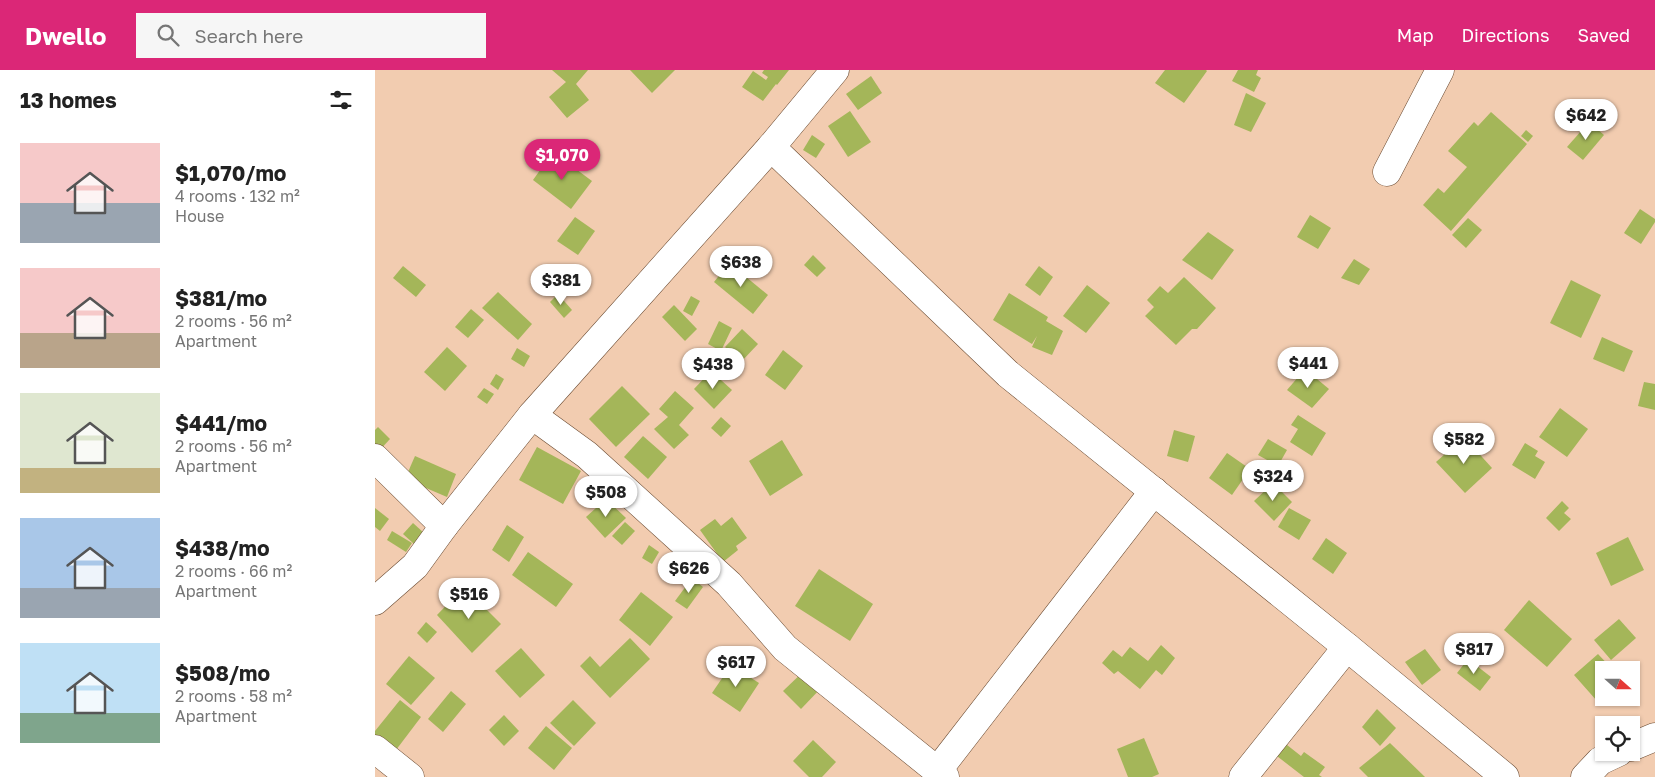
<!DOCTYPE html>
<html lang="en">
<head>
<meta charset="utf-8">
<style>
	body { margin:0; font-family:"Golos Text",sans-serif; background:#f6f6f6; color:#222; height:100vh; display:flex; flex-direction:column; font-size:19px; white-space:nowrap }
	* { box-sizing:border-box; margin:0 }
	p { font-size:16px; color:#767676 }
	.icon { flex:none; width:28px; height:28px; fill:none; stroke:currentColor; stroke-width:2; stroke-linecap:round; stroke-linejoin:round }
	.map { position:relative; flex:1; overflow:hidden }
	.drawer { display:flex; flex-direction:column; background:#fff; width:375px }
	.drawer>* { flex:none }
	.needle { width:32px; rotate:111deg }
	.fabs { position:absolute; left:1220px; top:591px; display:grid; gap:10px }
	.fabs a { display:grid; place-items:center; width:45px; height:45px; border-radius:0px; background:#fff; box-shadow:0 1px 4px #0004; font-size:25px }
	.price { position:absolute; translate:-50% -42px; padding:0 11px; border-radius:18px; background:#fff; color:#222; font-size:16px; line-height:32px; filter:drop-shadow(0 1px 2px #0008) }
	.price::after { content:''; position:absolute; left:50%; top:30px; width:15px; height:11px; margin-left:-8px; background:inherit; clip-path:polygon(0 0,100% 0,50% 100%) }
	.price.selected { background:#db2777; color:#fff }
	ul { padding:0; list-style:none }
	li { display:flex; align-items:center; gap:15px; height:125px; padding:0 20px }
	li span { display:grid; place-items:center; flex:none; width:140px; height:100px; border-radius:0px; color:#555 }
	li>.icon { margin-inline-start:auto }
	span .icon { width:60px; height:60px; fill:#fffc; stroke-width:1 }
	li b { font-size:21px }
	h2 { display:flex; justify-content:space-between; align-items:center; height:60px; padding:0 20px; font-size:21px }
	header { display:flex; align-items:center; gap:30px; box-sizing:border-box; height:70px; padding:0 25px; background:#db2777; color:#fff }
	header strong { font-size:24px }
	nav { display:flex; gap:28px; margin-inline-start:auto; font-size:18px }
	.search { width:350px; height:45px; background:#f6f6f6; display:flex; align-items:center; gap:12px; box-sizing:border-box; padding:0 18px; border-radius:0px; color:#767676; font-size:19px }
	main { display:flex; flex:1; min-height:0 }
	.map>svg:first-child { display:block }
	.building { fill:#a4b659 }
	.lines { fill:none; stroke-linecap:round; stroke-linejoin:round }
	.minor-casing { stroke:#694930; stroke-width:29 }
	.minor { stroke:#fff; stroke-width:28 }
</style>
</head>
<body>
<header>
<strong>Dwello</strong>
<div class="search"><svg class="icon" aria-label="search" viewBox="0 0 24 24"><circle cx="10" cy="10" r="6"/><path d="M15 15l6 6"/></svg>Search here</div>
<nav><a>Map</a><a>Directions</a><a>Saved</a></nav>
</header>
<main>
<section class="drawer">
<h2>13 homes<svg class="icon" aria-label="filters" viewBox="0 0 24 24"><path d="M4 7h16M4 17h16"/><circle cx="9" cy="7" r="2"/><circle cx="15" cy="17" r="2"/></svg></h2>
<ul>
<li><span style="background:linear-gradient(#f6c9c9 60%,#9aa5b1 0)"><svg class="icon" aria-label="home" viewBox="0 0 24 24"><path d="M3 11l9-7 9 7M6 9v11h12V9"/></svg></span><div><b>$1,070/mo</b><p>4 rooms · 132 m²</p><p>House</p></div></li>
<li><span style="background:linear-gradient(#f6c9c9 65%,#b9a48a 0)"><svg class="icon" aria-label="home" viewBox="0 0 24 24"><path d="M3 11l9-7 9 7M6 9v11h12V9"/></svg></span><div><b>$381/mo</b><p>2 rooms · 56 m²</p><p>Apartment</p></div></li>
<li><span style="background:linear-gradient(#dfe7d0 75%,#c2b280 0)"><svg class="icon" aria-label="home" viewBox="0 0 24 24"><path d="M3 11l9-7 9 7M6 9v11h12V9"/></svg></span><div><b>$441/mo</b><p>2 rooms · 56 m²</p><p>Apartment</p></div></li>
<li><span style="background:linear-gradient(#a9c7e8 70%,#9aa5b1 0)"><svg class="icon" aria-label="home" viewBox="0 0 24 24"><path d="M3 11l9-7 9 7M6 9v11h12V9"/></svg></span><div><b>$438/mo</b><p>2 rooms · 66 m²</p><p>Apartment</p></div></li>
<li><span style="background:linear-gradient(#bfe0f5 70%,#7fa58c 0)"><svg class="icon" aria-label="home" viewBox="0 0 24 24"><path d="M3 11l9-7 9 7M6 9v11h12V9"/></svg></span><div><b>$508/mo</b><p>2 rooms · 58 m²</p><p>Apartment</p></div></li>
</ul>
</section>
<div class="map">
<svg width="1280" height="707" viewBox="0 0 1280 707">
	<rect width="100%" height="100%" fill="#f2ccb0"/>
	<!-- building -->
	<g class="building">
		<path d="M177,0H213L201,14L214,30L192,48L174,27L191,12Z"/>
		<path d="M255,0H300L277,23Z"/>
		<path d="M389,0H414L402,15L401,14L388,31L367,17L378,1L391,10L393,7L387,3Z"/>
		<path d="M790,0H831L832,1L809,33L780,13Z"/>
		<path d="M863,0H883L881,5L886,8L879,22L857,11Z"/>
		<path d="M496,6L507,23L483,40L471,24Z"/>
		<path d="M871,23L891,33L876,62L859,55Z"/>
		<path d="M475,41L496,72L473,87L453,56Z"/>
		<path d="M1116,42L1152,74L1076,161L1048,135L1063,118L1069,123L1092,97L1073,81L1099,52L1103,56Z"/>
		<path d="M1214,52L1229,65L1208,90L1192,77Z"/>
		<path d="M1151,60L1158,66L1153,72L1146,66Z"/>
		<path d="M437,65L450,74L441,88L428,80Z"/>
		<path d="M178,82L217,111L196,139L158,110Z"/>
		<path d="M1265,139L1280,149V152L1266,174L1249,163Z"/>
		<path d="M935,145L956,158L943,179L922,167Z"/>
		<path d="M200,147L220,161L203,185L182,171Z"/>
		<path d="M1093,148L1107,160L1091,178L1077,165Z"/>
		<path d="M833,162L859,180L837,210L807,190Z"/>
		<path d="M438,185L451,198L442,207L429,195Z"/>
		<path d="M979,189L995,199L984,215L966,208Z"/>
		<path d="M354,193L393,225L378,244L339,212Z"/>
		<path d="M28,196L51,215L41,227L18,208Z"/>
		<path d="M664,196L678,207L665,226L650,215Z"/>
		<path d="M809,207L841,238L822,259H817L801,275L770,246L779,237L772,230L785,216L793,223Z"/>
		<path d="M1196,210L1226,225L1206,268L1175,253Z"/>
		<path d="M712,215L735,233L711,263L688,246Z"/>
		<path d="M123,222L157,254L143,270L107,238Z"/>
		<path d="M634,223L673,247L671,251L688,261L677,285L657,277L662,266L657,274L618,250Z"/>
		<path d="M183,224L197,240L189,248L175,232Z"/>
		<path d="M316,226L325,231L317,246L308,241Z"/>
		<path d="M299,235L322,259L310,271L287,247Z"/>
		<path d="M96,239L109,250L93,268L80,257Z"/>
		<path d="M344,251L357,258L346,281L333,274Z"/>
		<path d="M367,259L383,274L366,292L350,277Z"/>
		<path d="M1227,267L1258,281L1249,302L1218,289Z"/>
		<path d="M72,277L92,296L70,321L49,302Z"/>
		<path d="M142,278L155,286L149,297L136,289Z"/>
		<path d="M408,280L428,296L410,320L390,305Z"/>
		<path d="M930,299L954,319L937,338L912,320Z"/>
		<path d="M336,301L357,320L339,339L319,319Z"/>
		<path d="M121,304L129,309L123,320L115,314Z"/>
		<path d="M1269,312L1280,314V340L1263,336Z"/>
		<path d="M247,316L275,344L241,377L214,349Z"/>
		<path d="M109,318L119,324L112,334L102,327Z"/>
		<path d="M300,321L319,338L304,355L314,365L299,379L279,359L293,347L284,339Z"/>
		<path d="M1185,338L1213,359L1192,387L1164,367Z"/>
		<path d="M923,345L951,363L937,386L915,372L923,359L916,355Z"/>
		<path d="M346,347L356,356L346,367L336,358Z"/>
		<path d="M3,357L15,369L3,382L0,378V360Z"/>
		<path d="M799,360L820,366L813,392L792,386Z"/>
		<path d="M268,366L292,387L273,409L249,387Z"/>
		<path d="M1089,367L1117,398L1090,423L1061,392Z"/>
		<path d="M893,369L912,380L903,396L883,385Z"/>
		<path d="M407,370L428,405L395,426L374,391Z"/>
		<path d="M1150,373L1163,381L1160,386L1170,392L1160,409L1137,395Z"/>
		<path d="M162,377L206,401L188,434L144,410Z"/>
		<path d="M852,383L875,399L857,425L834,408Z"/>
		<path d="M40,386L81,404L72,427L30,409Z"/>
		<path d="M898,413L917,432L899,451L879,431Z"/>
		<path d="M231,429L251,448L230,468L211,447Z"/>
		<path d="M1187,431L1194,438L1189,443L1196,449L1184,461L1171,448Z"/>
		<path d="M0,438L14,449L5,461L0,457Z"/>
		<path d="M914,438L936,450L924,470L903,457Z"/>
		<path d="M357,447L372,468L361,476L363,480L348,492L325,460L340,449L346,456Z"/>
		<path d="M250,452L260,461L247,475L237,466Z"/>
		<path d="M38,453L49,463L39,474L28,464Z"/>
		<path d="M132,455L149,467L134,492L117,480Z"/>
		<path d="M17,461L37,473L31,482L12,470Z"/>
		<path d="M1253,467L1269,500L1236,516L1221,483Z"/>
		<path d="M951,468L972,483L958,504L937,489Z"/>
		<path d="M274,475L284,482L277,494L267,488Z"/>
		<path d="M153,482L198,514L181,537L137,505Z"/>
		<path d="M444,499L498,534L475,571L420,536Z"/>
		<path d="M317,508L328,517L312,539L300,531Z"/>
		<path d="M89,517L126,554L97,583L62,545Z"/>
		<path d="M266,522L298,547L275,576L244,550Z"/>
		<path d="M1154,530L1197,569L1172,597L1129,560Z"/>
		<path d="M1244,549L1261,568L1236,590L1219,570Z"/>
		<path d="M51,552L62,562L52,573L42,563Z"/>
		<path d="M255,568L275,589L235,628L205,596L215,586L225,597Z"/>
		<path d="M786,575L800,588L787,605L781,600L765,619L743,601L739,604L727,593L738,580L747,587L755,577L773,591Z"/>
		<path d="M146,578L170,605L145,628L120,601Z"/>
		<path d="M1050,579L1066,600L1047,615L1030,592Z"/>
		<path d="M1223,584L1238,600H1229V625L1222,631L1199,605Z"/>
		<path d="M34,586L60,608L36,635L11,614Z"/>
		<path d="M1093,589L1116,607L1105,621L1082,603Z"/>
		<path d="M356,595L384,613L365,642L337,623Z"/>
		<path d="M431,599L448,616L426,639L408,621Z"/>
		<path d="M76,621L91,634L68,662L53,649Z"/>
		<path d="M25,630L46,647L21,680L0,665V661Z"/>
		<path d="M198,630L221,653L199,676L175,653Z"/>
		<path d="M1002,639L1021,658L1005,676L987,657Z"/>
		<path d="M129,645L144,661L129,676L114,660Z"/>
		<path d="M171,656L197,678L179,700L153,678Z"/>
		<path d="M769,668L784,704L777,707H753L742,679Z"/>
		<path d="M438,670L461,692L447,707H434L418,691Z"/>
		<path d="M907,671L926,686L929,682L950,697L944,705L947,707H929L898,683Z"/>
		<path d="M1015,673L1050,707H993L984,698Z"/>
	</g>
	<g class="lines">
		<defs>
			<g id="minor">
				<path d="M396,77L633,304L972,577L1130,707"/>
				<path d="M1012,102L1065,0"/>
				<path d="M157,345L212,385L354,514L410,578L570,707"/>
				<path d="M0,388L69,456"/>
				<path d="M0,531L40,496L69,456L157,345L396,77L460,0"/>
				<path d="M1256,677L1280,667"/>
				<path d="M0,679L35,707"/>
				<path d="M563,700L779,421"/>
				<path d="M868,707L972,577"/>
				<path d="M1210,707L1225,691L1244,682"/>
			</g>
		</defs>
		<!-- minor casing -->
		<use href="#minor" class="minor-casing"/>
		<!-- minor -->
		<use href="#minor" class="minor"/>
	</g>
</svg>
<div class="fabs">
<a><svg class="needle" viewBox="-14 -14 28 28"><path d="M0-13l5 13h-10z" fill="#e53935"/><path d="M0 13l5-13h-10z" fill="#767676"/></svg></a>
<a><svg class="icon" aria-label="locate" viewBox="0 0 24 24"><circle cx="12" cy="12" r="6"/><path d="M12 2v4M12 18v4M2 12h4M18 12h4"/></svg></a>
</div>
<b class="price" style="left:1211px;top:71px">$642</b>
<b class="price selected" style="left:187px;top:111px">$1,070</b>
<b class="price" style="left:366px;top:218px">$638</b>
<b class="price" style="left:186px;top:236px">$381</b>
<b class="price" style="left:933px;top:319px">$441</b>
<b class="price" style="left:338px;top:320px">$438</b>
<b class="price" style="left:1089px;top:395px">$582</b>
<b class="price" style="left:898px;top:432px">$324</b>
<b class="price" style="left:231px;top:448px">$508</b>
<b class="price" style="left:314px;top:524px">$626</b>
<b class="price" style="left:94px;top:550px">$516</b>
<b class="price" style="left:1099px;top:605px">$817</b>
<b class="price" style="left:361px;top:618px">$617</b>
</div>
</main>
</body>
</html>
